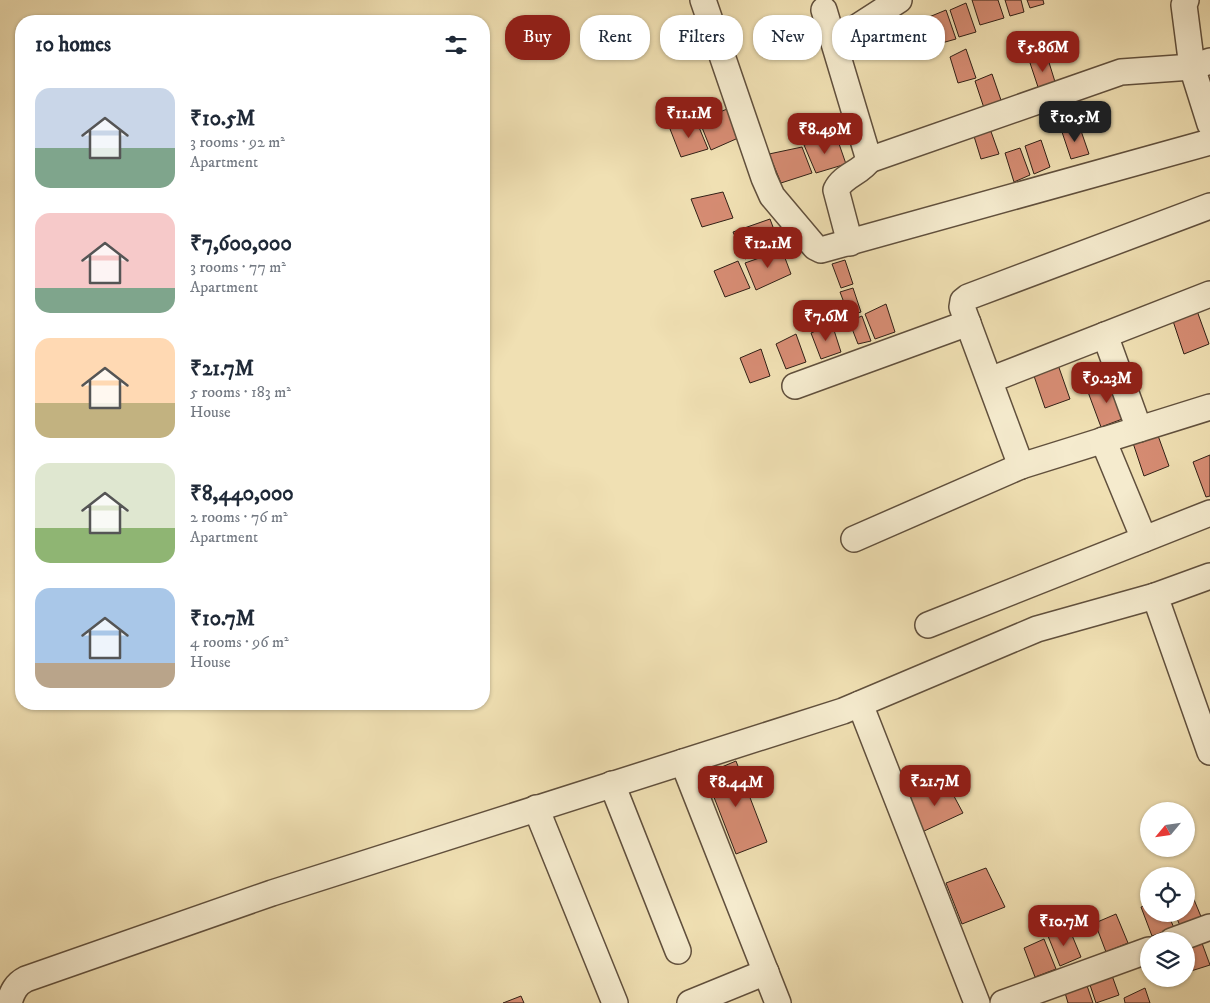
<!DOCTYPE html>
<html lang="en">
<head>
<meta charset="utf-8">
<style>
	body { margin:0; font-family:"IM FELL DW Pica",serif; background:#f6f6f7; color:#1f2937; height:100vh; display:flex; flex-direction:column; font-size:19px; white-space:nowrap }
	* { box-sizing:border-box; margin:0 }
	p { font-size:16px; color:#747a83 }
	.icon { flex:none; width:28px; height:28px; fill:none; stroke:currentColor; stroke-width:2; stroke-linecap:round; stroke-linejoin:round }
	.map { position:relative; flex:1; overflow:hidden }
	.sheet { position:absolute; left:15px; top:15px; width:475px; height:695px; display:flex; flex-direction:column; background:#fff; border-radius:20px; box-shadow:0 1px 4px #0004 }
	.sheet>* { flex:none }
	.top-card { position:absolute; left:505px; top:15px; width:475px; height:45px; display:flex; gap:10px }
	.needle { width:32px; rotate:241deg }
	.buttons { position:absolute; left:1140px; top:802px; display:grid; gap:10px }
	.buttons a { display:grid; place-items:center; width:55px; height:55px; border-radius:50%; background:#fff; box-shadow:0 1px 4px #0004; font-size:25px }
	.price { position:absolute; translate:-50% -42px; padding:0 11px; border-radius:10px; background:#8f2418; color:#fff; font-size:16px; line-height:32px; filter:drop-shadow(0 1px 2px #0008) }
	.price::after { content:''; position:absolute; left:50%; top:30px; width:15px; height:11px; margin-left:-8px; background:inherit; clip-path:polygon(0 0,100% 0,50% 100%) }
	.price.on { background:#222; color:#fff }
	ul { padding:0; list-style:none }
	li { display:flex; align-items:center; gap:15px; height:125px; padding:0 20px }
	li span { display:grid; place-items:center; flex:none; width:140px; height:100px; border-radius:15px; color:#555 }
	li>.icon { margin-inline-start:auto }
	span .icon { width:60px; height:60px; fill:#fffc; stroke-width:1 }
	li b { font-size:21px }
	h2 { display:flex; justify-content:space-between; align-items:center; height:60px; padding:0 20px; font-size:21px }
	.chip { padding:0 18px; border-radius:20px; background:#fff; box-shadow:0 1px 4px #0004; font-size:18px; line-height:45px }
	.chip.on { background:#8f2418; color:#fff }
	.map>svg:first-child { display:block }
	.building { fill:#d68c73; stroke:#312016 }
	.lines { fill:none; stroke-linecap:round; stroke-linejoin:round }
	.minor-casing { stroke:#61503d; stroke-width:28 }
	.minor { stroke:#f5ebce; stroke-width:25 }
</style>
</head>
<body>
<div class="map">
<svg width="1210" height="1003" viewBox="0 0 1210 1003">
	<rect width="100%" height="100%" fill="#f0e0b3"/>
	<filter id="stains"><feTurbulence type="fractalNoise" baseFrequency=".004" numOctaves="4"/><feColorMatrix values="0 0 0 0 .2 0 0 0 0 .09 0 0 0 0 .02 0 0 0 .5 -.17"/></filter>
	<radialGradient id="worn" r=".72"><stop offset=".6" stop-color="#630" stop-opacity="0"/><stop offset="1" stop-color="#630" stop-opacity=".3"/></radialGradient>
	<!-- building -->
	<g class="building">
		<path d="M972,0H998L1004,18L980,25Z"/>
		<path d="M1005,0H1021L1024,12L1010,16Z"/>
		<path d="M1027,0H1043L1044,4L1030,8Z"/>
		<path d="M966,3L976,32L959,37L950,10Z"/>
		<path d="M946,10L956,39L938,44L929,17Z"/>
		<path d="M915,19L925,48L907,52L898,26Z"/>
		<path d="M966,49L976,78L958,83L950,57Z"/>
		<path d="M1047,56L1056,85L1039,90L1030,63Z"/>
		<path d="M992,74L1002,103L984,108L975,81Z"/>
		<path d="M735,106L745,135L711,150L699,120Z"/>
		<path d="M696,120L708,149L681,157L670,129Z"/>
		<path d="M1079,125L1089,154L1071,159L1062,132Z"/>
		<path d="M989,126L999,154L981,159L973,133Z"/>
		<path d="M837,138L846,164L816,173L804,145Z"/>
		<path d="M1041,140L1050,167L1034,174L1025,146Z"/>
		<path d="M802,147L812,173L781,183L769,154Z"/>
		<path d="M1020,148L1030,175L1014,182L1005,153Z"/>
		<path d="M723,192L733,218L702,227L691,199Z"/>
		<path d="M770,219L779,243L745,259L733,232Z"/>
		<path d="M782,250L791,274L756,290L745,263Z"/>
		<path d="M845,260L853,284L841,288L832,264Z"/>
		<path d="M738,261L750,288L725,297L714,271Z"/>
		<path d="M853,288L861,312L849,316L840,292Z"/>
		<path d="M886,304L895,332L875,339L865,314Z"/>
		<path d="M1196,308L1209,344L1184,354L1172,318Z"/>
		<path d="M862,316L871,341L858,344L849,321Z"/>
		<path d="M832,324L841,352L821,359L811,333Z"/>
		<path d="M796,334L806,362L786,369L776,344Z"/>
		<path d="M761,349L770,376L750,383L740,358Z"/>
		<path d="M1057,362L1070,399L1045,408L1033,373Z"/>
		<path d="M1112,381L1125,418L1101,427L1088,392Z"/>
		<path d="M1156,430L1169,466L1144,476L1132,440Z"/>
		<path d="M1210,455V496L1206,497L1193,462Z"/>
		<path d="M736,761L767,842L736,854L705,774Z"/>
		<path d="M948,785L963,813L922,832L909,796Z"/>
		<path d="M986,868L1005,907L962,924L946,883Z"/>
		<path d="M1190,890L1202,919L1181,928L1175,914H1186V891Z"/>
		<path d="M1149,904V914H1168L1174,928L1152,936L1141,907Z"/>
		<path d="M1116,914L1128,943L1106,952L1095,923Z"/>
		<path d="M1069,928L1081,957L1060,966L1048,936Z"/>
		<path d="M1199,935L1210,965L1191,971L1186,960V941Z"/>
		<path d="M1044,939L1056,969L1035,977L1024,948Z"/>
		<path d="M1110,970L1119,995L1096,1003L1088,979Z"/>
		<path d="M1084,977L1093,1003H1068L1063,986Z"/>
		<path d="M1145,988L1150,1003H1125L1124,998Z"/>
		<path d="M521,996L524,1003H503Z"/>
	</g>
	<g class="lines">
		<defs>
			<g id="minor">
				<path d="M703,0L764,178L772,196L815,247L821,250L1210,142"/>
				<path d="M1186,0L1184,5L1192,67L1210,124"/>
				<path d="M824,10L869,160C861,173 843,175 836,190L850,243"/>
				<path d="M834,42L899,0"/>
				<path d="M869,160L1121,72L1192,67L1210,61"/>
				<path d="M1105,335L1139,429"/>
				<path d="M990,380L1210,294"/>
				<path d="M795,386L968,323"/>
				<path d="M1103,440L1144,539"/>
				<path d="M1021,466L962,307L963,301L968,297L1210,206"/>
				<path d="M854,539L1021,466L1210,407"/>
				<path d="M1210,576L1155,596L1210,752"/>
				<path d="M928,625L1210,513"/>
				<path d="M860,704L977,1003"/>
				<path d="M683,762L778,1003"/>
				<path d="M612,784L678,951"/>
				<path d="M536,808L615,1003"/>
				<path d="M1172,941L1210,927"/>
				<path d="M9,1003C12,992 16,984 26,979L272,893L843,711L1037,629L1155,596"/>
				<path d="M690,1003L766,972"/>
				<path d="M1003,1003L1149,950"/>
			</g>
		</defs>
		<!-- minor casing -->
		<use href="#minor" class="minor-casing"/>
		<!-- minor -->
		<use href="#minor" class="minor"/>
	</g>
	<rect width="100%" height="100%" filter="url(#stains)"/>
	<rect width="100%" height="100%" fill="url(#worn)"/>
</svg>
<div class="buttons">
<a><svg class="needle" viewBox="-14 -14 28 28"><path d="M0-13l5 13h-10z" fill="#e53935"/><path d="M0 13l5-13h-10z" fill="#747a83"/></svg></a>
<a><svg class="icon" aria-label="locate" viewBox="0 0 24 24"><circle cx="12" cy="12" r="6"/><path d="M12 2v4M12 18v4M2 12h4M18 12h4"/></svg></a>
<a><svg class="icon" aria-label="layers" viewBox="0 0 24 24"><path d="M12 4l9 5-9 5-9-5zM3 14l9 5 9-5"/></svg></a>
</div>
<b class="price" style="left:1043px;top:73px">₹5.86M</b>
<b class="price" style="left:689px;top:139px">₹11.1M</b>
<b class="price on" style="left:1075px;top:143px">₹10.5M</b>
<b class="price" style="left:825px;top:155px">₹8.49M</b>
<b class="price" style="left:768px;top:269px">₹12.1M</b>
<b class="price" style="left:826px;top:342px">₹7.6M</b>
<b class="price" style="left:1107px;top:404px">₹9.23M</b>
<b class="price" style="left:935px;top:807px">₹21.7M</b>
<b class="price" style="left:736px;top:808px">₹8.44M</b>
<b class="price" style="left:1064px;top:947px">₹10.7M</b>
<div class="top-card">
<a class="chip on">Buy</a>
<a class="chip">Rent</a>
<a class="chip">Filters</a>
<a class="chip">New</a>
<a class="chip">Apartment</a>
</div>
<section class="sheet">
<h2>10 homes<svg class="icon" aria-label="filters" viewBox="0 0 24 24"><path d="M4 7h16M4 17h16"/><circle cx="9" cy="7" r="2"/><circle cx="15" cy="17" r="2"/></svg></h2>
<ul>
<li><span style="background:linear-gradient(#c9d6e8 60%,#7fa58c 0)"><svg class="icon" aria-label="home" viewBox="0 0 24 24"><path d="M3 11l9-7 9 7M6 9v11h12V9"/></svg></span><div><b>₹10.5M</b><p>3 rooms · 92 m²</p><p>Apartment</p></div></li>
<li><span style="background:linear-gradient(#f6c9c9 75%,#7fa58c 0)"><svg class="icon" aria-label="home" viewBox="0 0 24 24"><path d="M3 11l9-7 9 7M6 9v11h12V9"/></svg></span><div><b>₹7,600,000</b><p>3 rooms · 77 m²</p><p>Apartment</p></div></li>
<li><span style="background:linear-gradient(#ffd9b3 65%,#c2b280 0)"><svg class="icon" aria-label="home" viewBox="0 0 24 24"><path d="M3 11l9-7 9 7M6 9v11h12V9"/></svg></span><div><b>₹21.7M</b><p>5 rooms · 183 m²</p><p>House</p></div></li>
<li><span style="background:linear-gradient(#dfe7d0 65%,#8fb573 0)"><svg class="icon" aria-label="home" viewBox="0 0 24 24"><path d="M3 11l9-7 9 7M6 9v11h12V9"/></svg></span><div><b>₹8,440,000</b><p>2 rooms · 76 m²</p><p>Apartment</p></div></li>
<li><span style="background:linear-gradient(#a9c7e8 75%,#b9a48a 0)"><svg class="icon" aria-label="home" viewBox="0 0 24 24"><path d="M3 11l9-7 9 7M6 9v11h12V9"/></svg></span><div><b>₹10.7M</b><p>4 rooms · 96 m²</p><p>House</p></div></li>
</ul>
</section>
</div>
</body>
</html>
